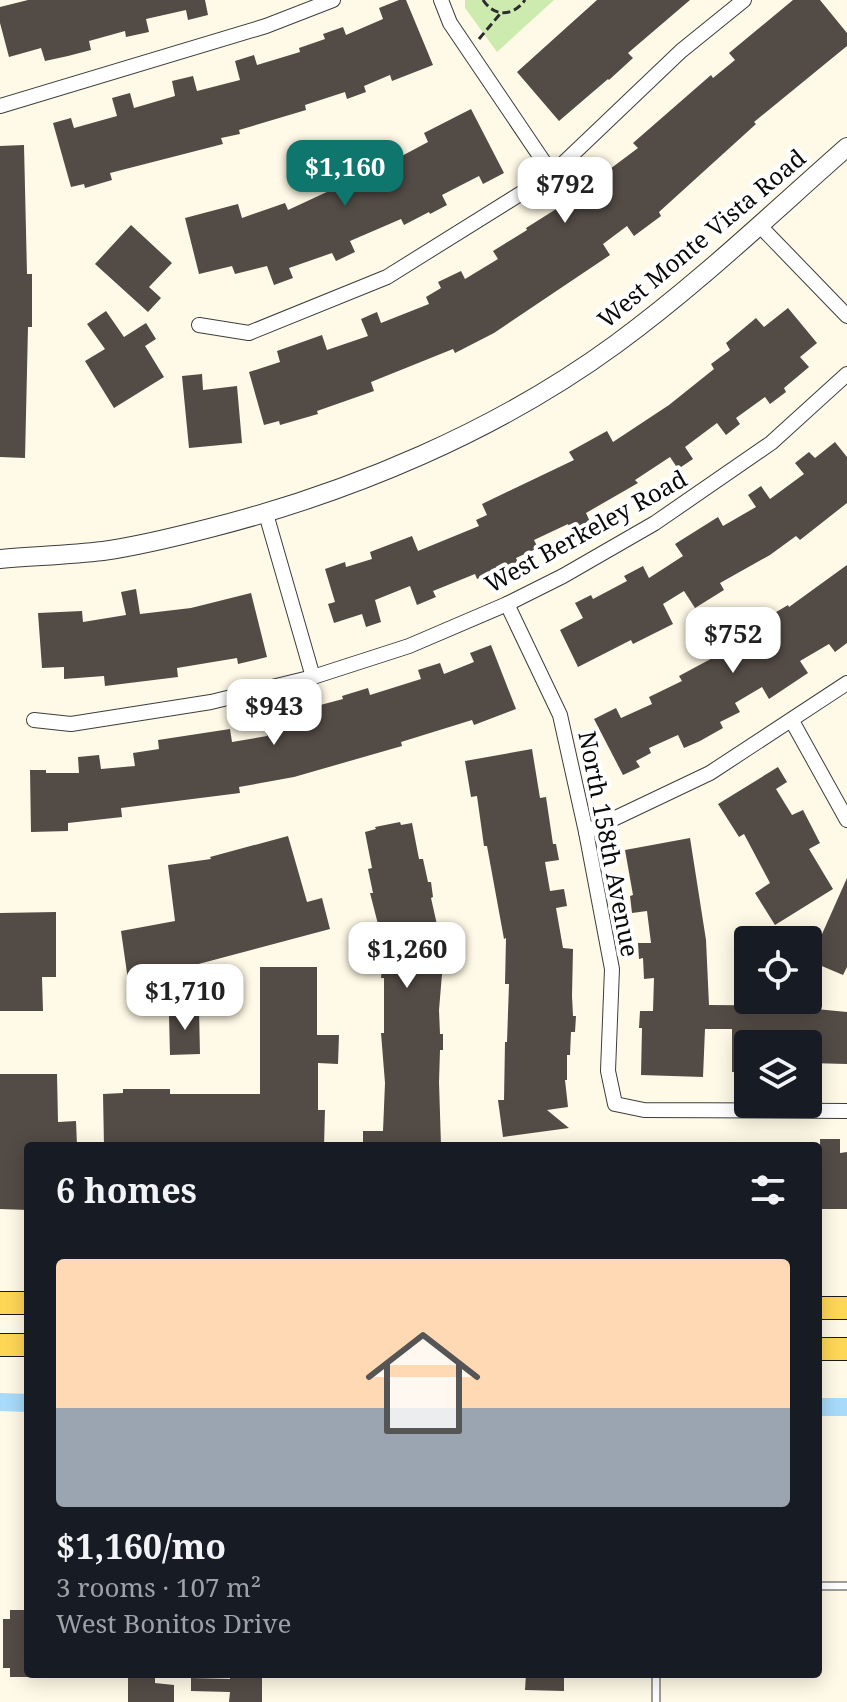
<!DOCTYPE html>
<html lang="en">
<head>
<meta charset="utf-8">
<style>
	body { margin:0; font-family:"Noto Serif",serif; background:#242831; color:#f1f3f6; height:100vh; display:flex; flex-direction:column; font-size:30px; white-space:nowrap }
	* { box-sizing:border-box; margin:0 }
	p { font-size:26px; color:#9ea1a6 }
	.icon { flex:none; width:44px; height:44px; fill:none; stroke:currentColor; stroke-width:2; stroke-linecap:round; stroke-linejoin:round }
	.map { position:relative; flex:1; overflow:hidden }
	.side { position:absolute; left:24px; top:1142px; width:798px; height:536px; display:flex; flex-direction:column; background:#171b24; border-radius:8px; box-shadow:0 4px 20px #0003 }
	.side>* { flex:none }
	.buttons { position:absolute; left:734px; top:926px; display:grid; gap:16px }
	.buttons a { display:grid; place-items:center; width:88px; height:88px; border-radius:8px; background:#171b24; box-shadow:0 4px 20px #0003; font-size:40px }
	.price { position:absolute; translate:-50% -68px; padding:0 18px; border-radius:16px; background:#fff; color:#222; font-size:26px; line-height:52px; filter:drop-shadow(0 2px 4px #0008) }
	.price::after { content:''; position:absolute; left:50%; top:48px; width:24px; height:18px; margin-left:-12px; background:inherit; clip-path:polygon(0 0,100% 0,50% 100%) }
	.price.selected { background:#0f766e; color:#fff }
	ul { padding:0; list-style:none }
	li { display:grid; align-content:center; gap:16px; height:424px; padding:0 32px }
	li+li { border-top:2px solid #363941 }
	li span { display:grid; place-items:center; height:248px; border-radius:8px; color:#555 }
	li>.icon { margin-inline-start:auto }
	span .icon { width:144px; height:144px; fill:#fffc; stroke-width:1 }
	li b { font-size:34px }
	h2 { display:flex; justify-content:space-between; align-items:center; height:96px; padding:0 32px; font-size:34px }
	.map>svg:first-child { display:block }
	.green { fill:#ceebaf }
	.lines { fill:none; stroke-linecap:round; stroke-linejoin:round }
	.canal { stroke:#a8dbfa; stroke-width:18 }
	.building { fill:#534b46 }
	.service-casing { stroke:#3d3d3d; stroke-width:9 }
	.minor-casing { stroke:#3d3d3d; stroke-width:16 }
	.tertiary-casing { stroke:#3d3d3d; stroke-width:20 }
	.primary-casing { stroke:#1b1b1b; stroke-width:24 }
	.path { stroke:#2c2c2c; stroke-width:3; stroke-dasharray:8 4; stroke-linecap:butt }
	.service { stroke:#fff; stroke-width:7 }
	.minor { stroke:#fff; stroke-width:14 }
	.tertiary { stroke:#fff; stroke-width:18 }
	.primary { stroke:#ffd757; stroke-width:22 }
	.labels { text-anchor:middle; stroke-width:8; stroke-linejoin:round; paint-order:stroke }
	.street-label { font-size:24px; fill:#0a0a0a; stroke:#fff }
</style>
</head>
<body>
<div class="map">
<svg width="847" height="1702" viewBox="0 0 847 1702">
	<rect width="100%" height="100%" fill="#fffae7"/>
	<!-- green -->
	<path class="green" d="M465,0H554L497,52L465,8Z"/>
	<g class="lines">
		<!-- canal -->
		<g class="canal">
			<path d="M0,1402L28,1403"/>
			<path d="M818,1407H847"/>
		</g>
	</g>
	<!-- building -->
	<g class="building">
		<path d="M28,0H205L208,15L188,20L186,10L146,19L149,32L126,37L125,31L89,41L91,50L68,56L45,61L41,48L9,57L0,23V7Z"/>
		<path d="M399,0H406L433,65L392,81L390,75L364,86L366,92L347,99L345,92L305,105L306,110L239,130L240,134L221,138L223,144L110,173L112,180L85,188L84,184L71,187L53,123L71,118L74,128L117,116L112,98L130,93L134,108L175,96L172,81L193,76L197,91L240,80L235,61L254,55L257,65L300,52L299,48L325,39L323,34L343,27L346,35L383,19L379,8Z"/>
		<path d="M597,0H690L628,53L633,58L609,80L608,79L559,121L517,72Z"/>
		<path d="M793,0H820L847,33V46L754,122L756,124L659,212L661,216L634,236L627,226L603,244L610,255L494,333L455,353L453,349L371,382L374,391L317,411L318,414L280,425L279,421L264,425L249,372L280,362L277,351L322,335L327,350L368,336L361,319L377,312L381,323L429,304L426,297L441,288L438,282L461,271L465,279L498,259L493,251L527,230L526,228L569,201L573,208L603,186L598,178L638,148L633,143L711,75L713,78L735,60L729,53Z"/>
		<path d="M471,109L504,173L483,184L479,176L442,195L447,205L430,214L429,212L404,225L401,219L350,241L355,252L336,261L332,253L289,268L293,278L274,285L267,266L235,274L232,266L199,274L185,218L238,204L242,218L285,203L288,210L357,178L361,187L402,165L398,158L428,142L424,133Z"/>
		<path d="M24,145L27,274H32V327H28L25,458L0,457V146Z"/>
		<path d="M131,225L172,263L149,287L161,298L148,312L95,264Z"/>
		<path d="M788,308L817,343L800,357L809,367L784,388L786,392L770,404L765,397L736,418L740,424L726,435L717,423L685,447L693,459L678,469L670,457L635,480L638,483L586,513L591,524L572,533L568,524L534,540L538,548L516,558L520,566L502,574L499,570L477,579L475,574L433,591L436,597L417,605L410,586L375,600L381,622L366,627L362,614L334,623L328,604L335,602L325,569L345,562L346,567L372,559L370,552L412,536L418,551L479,526L476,520L487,515L482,504L574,460L569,452L607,431L613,442L669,405L714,369L711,364L730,350L726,343L756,318L764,327Z"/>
		<path d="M106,311L124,337L146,323L156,339L145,346L164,377L114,408L85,361L105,349L87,324Z"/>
		<path d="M202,374L203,390L237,386L242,443L189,448L182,376Z"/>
		<path d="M835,442L847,457V503L800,540L796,536L770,555L720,583L724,590L695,608L684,591L663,604L673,624L633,644L631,640L578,667L560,630L583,618L575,603L591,595L593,599L627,581L624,576L643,566L649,578L683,556L675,544L718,517L723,526L756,507L748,495L761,486L770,499L804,474L795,463L809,452L815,458Z"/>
		<path d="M847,565V643L835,652L829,644L800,661L808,673L769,699L762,687L735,703L740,712L720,722L723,728L700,741L684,748L678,735L649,748L651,753L636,761L640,767L623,775L594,719L616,708L621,718L652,704L649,697L682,681L679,676L720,654L716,648L788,605L789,607Z"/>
		<path d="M136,589L140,614L191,608L251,593L267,657L238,664L237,658L177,668L178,677L105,686L104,676L64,679V667L42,668L38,613L82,611L83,622L126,615L121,592Z"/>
		<path d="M491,645L516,709L474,725L472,720L401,742L402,746L294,777L239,787L240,793L121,808L122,817L68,823V831L31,832L30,770H46V773H79L78,757L99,755L101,769L135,766L133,753L159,749L158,740L230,729L232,742L267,736L264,722L284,718L285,729L313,722L309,708L343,699L342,696L368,688L370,695L421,679L418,670L440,663L444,674L474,662L470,653Z"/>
		<path d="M532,749L540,798L546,797L553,844H556L559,860L545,862L550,891L564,889L567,906L556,908L563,948L573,949L572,996L573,1016H576L575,1032H571L570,1055H567V1080H565L568,1107L547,1110L569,1128L503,1137L498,1100H504L505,1042H507L509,984H505L506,938L504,939L487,846H484L477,796L471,797L465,761Z"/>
		<path d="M778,767L787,782L776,789L792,815L803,810L820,843L809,849L833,889L775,925L755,893L770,883L744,834L739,837L718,804Z"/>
		<path d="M400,822L401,825L412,823L419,859H423L428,882H431L433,897L431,898L440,938V962H443L439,1010L440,1034H443V1050H440L439,1082L441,1146H363V1131H383L385,1083L381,1033H384V978H381L385,931L380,932L370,893H373L368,869L372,868L365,832L376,829L375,827Z"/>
		<path d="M288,836L307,902L322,898L330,929L191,966L192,977L168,981L169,984L153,986V983L129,987L121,931L175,921L168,865L211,859L210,857Z"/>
		<path d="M690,838L706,940L709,1005L816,1006V1009L847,1012V1064L808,1063V1044H748V1072H732V1029H705L703,1077L641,1075L642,1028H639L640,1011H653L654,978L644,979L643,958L639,959L638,943H651L647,911L632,913L630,896L633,895L625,850Z"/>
		<path d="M847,878V967L843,975L810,961Z"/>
		<path d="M56,912V977H42L43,1011H0V913Z"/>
		<path d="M260,967H317V1035H339L338,1064L318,1063V1110H325L324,1146H104L103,1094L123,1093V1089H170V1094H260Z"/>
		<path d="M175,1009H199L200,1054L170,1055L169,1016H176Z"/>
		<path d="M0,1074H57L58,1122L76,1121L77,1146H28V1210L0,1209Z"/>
		<path d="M820,1139H840V1153L847,1152V1209H821Z"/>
		<path d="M10,1610H28V1677H10V1668H3V1619H10Z"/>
		<path d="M526,1674H564V1691L525,1690Z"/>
		<path d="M230,1677H262V1702H229L230,1692L191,1691V1678L230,1679Z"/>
		<path d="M128,1678H155V1683L174,1685V1702H128Z"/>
	</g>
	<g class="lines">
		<defs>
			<g id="service">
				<path d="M818,1586H847"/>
				<path d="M656,1702V1674"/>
			</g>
			<g id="minor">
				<path d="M441,0L450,23L552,174"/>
				<path d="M0,106L266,26L333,0"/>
				<path d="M759,225L847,316"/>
				<path d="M199,325L249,333L387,277L552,174L681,51L744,0"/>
				<path d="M266,514L313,677"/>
				<path d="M507,604L560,715L586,832L612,969L608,1071L615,1104L644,1110L847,1111"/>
				<path d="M34,720L71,724L211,702L313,677L409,646L507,604L563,576L655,523L771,443L847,374"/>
				<path d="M792,721L847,820"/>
				<path d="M586,832L710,773L847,683"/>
			</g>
			<path id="tertiary" d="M0,559C34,556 69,555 103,551C139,546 175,537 210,528C352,492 497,431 616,344C698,284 771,214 847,147"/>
			<g id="primary">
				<path d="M0,1303H28"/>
				<path d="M818,1308H847"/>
				<path d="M0,1345H28"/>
				<path d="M818,1349H847"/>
			</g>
		</defs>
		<!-- service casing -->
		<use href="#service" class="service-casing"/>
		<!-- minor casing -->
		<use href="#minor" class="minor-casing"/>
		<!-- tertiary casing -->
		<use href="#tertiary" class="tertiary-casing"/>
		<!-- primary casing -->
		<use href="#primary" class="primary-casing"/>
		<!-- path -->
		<g class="path">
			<path d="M483,0C494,17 513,17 525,0"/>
			<path d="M479,39L500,14"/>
		</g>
		<!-- service -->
		<use href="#service" class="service"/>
		<!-- minor -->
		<use href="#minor" class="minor"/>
		<!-- tertiary -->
		<use href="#tertiary" class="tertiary"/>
		<!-- primary -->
		<use href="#primary" class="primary"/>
	</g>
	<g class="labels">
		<!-- street labels -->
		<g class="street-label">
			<text transform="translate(702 239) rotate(-40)" y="8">West Monte Vista Road</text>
			<text transform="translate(586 532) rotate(-29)" y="8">West Berkeley Road</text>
			<text transform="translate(608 844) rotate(79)" y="8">North 158th Avenue</text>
		</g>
	</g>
</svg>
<div class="buttons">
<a><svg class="icon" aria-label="locate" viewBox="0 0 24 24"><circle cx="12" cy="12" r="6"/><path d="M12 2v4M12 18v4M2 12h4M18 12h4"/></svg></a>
<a><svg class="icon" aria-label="layers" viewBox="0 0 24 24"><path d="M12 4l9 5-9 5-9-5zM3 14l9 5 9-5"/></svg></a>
</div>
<b class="price selected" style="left:345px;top:208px">$1,160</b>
<b class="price" style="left:565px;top:225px">$792</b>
<b class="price" style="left:733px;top:675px">$752</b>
<b class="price" style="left:274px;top:747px">$943</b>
<b class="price" style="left:407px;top:990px">$1,260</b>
<b class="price" style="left:185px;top:1032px">$1,710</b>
<section class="side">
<h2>6 homes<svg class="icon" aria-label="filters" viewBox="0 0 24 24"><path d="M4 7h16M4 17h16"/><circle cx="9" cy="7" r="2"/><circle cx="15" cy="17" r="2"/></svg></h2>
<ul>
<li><span style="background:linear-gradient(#ffd9b3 60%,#9aa5b1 0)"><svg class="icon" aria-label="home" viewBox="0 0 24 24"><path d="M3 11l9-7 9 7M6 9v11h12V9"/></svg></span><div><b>$1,160/mo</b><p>3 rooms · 107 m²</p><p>West Bonitos Drive</p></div></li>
</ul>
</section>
</div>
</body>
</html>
